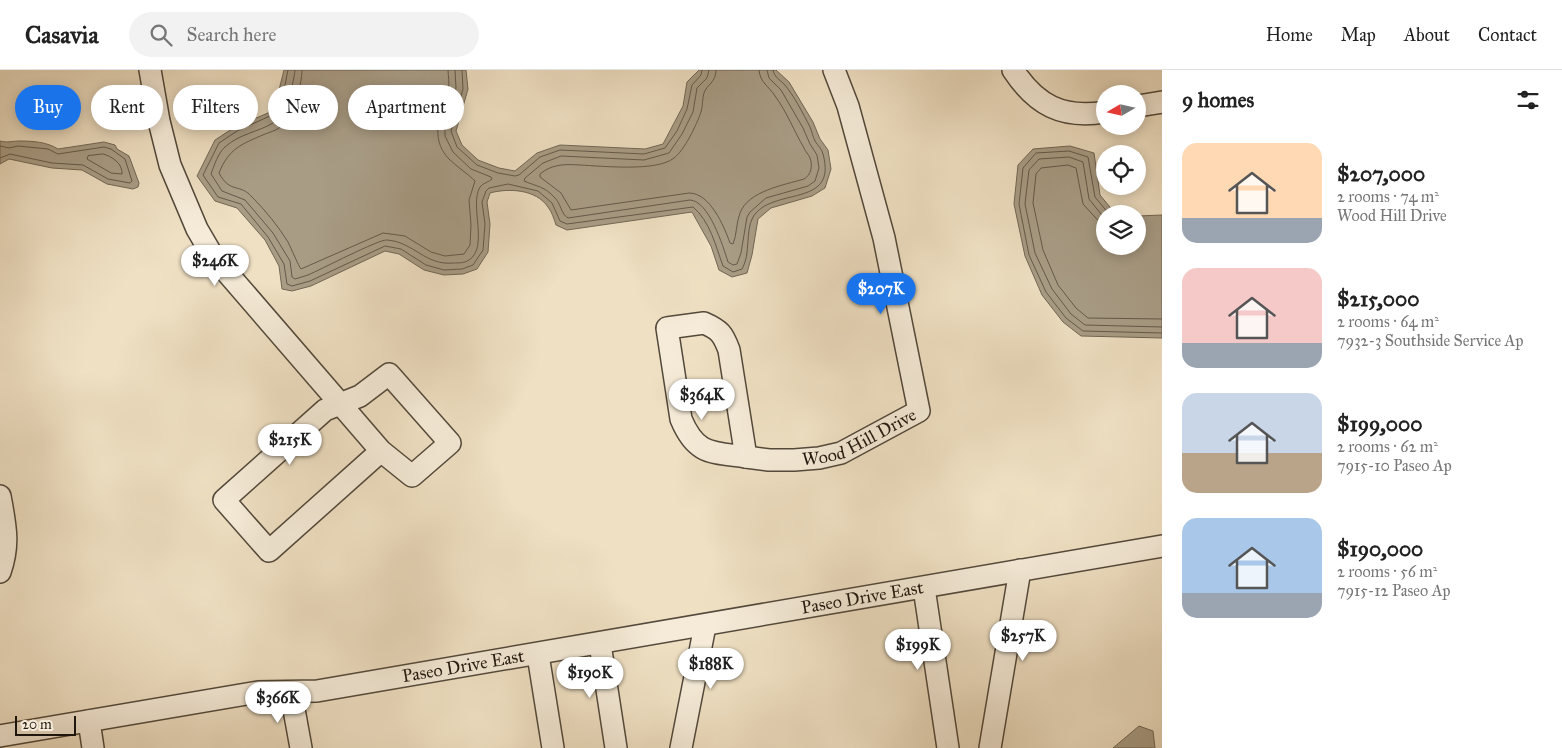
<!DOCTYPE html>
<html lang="en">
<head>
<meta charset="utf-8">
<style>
	body { margin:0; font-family:"IM FELL Great Primer",serif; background:#f2f2f2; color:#222; height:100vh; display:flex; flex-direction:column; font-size:19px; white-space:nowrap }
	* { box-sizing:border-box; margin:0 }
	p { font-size:16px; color:#767676 }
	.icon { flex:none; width:28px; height:28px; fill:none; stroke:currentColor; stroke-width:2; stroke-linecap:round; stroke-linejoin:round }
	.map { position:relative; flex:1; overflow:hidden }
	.panel { display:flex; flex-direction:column; background:#fff; width:400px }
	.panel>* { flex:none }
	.hud { position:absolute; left:15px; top:15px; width:475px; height:45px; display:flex; gap:10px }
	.needle { width:32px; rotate:261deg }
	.buttons { position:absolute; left:1096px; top:15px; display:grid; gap:10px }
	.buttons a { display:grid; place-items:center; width:50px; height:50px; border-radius:50%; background:#fff; box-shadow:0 2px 12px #0003; font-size:25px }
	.scale { position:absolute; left:15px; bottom:12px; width:61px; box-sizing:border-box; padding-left:5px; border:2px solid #1f170e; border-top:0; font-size:14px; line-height:18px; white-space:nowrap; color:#1f170e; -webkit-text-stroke:4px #f5ebd8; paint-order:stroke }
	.price { position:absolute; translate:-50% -42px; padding:0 11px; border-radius:18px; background:#fff; color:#222; font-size:16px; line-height:32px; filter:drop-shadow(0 1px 2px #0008) }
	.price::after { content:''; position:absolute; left:50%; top:30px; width:15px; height:11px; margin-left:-8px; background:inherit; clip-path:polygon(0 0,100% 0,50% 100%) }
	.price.selected { background:#1a73e8; color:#fff }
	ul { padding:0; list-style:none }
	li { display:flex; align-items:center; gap:15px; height:125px; padding:0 20px }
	li span { display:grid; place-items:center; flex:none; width:140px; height:100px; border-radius:15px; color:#555 }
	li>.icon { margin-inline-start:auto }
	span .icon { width:60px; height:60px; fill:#fffc; stroke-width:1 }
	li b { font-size:21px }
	h2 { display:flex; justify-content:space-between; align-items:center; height:60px; padding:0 20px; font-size:21px }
	.pill { padding:0 18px; border-radius:22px; background:#fff; box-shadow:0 2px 12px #0003; font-size:18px; line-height:45px }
	.pill.selected { background:#1a73e8; color:#fff }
	header { display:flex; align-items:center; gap:30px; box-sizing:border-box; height:70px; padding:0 25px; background:#fff; border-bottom:1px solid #e0e0e0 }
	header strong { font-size:24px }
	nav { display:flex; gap:28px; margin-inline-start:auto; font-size:18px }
	.search { width:350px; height:45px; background:#f2f2f2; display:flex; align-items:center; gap:12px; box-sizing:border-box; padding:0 18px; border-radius:28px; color:#767676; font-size:19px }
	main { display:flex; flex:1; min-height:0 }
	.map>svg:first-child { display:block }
	.water { fill:#a89c85; stroke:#716755 }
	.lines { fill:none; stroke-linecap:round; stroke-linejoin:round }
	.shore { stroke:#645a4a; stroke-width:1 }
	.minor-casing { stroke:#53493b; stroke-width:24 }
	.minor { stroke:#f5ebd8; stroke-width:21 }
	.labels { text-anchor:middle; stroke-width:4; stroke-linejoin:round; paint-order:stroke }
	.street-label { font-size:18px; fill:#1f170e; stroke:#f5ebd8 }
</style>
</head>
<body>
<header>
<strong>Casavia</strong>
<div class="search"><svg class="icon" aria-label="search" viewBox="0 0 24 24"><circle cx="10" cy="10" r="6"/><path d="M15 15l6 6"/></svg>Search here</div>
<nav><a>Home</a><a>Map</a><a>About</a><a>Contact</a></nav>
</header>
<main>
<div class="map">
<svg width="1162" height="678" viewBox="0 0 1162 678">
	<rect width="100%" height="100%" fill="#efe0c3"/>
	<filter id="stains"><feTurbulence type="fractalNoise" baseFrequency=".004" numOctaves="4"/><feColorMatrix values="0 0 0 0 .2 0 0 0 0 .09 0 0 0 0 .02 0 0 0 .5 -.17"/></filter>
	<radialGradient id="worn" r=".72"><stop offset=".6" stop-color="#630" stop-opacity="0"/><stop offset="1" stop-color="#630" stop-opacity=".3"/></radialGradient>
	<!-- water -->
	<g class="water">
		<path d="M284,0H466L468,19L456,61L462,75L478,90L499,98L515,101L537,83L560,75L645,79L663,74L683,36L687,12L699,0H776L789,12L813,52L820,69L828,80L831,99L825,118L812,126L771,138L758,149L752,185L747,203L732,207L719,200L711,176L692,142L567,160L556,155C554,149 552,142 548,137C536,119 508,118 490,123L487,132L490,154L488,182L477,199L463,204L444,205L424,200L399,184L385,181L311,216L292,221L282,219L279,196L265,170L237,138L215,131L197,106L215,70L235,57L268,43L278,24Z"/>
		<path d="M0,71C8,73 12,71 20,71C33,71 47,72 58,79L104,72L115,75L117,79L129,86L139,113L138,117L133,119L107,114L82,100L52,98L9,89L0,94Z"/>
		<path d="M1070,76L1094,83L1100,125L1114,142L1125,144H1105V176H1138V146L1162,145V268L1081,266L1063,252L1042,225L1025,186L1014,134L1018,95L1033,79Z"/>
		<path d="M1139,656L1153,661L1155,678H1113Z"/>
	</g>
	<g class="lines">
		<!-- shore -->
		<g class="shore">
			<path d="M288,0L283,25L272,45L237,61L219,73L203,105L218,127L241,134L268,167L284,194L287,214L292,216L310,211L385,176L401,179L426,195L444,200L462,199L473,195L483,180L485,154L482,132L486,121L489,118L508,114L538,121L552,133L560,151L567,154L693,137C710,151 716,177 723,196L733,202L742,199C751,184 745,161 753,147C772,116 838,139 823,84C822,79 818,76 815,71C813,67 812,62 810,57C804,45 793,24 784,14C780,10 774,7 773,0"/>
			<path d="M295,0C294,13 285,45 273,53C258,62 239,64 225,77C218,83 214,96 211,104L222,121L245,130L273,163L290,191L292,207L295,209L308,205C320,200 379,169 387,170C414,172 425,196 454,193C458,193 465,193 469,190C489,177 469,135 480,117C483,113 489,112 492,109L491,107L471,99L453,82L445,66V58L456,18L455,0"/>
			<path d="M302,0C302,16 292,48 279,58C275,61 270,62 265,64C242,74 229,78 219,103C230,124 240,113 252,127C266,141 278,156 288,172C291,178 299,197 301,199L383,163L405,166L431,182L445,186L464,184L470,175L471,155L469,130L475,111C467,103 457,97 449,89C428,67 442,43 448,19C450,13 448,6 448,0"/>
			<path d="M462,0L463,19L451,61L457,77L477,95L498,103L515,106L519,105L540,87L560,80L644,84L665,78L677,61L687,39L692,15L701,5L702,0"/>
			<path d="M709,0L707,8L697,18L693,42L682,64L669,83L644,90L561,86L543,93L525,108L524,111C538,117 544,116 555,128C561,134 561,144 568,148L690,130C709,131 723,176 728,192L733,195L737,194L741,183L747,147L750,142L766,128L808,116L815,111L819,98L817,85L810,74L803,58L781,20L769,8L767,0"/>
			<path d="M716,0C716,13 707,14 704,23C702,29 703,36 701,42C697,54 684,81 674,88C657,102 602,96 580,95C565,94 552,94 540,104V107L561,123L571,140L689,123C710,123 724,156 730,173L733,174C737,165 736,153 740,143C748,121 784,115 804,109C811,105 813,96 810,88C809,85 805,81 804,78C794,61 787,42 775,26C769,16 760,13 759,0"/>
			<path d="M0,76L9,78L18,76L48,79L58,84L104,77L111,79L125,89L132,111L130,113L108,109L83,95L52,93L10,84L0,88"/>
			<path d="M103,84C112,86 123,94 122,104L111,103L87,89L88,86Z"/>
			<path d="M1109,144L1095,127L1088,87L1069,81L1036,83L1023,98L1019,134L1029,185L1046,222L1066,248L1083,261L1162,263"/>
			<path d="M1105,149L1089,129L1083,92L1069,87L1039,89L1029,100L1025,134L1035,183L1052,219L1071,244L1085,255L1162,257"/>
			<path d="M1105,158L1083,134L1076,98L1068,95L1041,98L1036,104L1033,133L1043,180L1058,215L1076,238L1088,248L1162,249"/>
		</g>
		<defs>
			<g id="minor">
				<path d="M150,0L159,51L170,95L197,159L211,183L229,205L381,381L412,406L450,373L389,304L360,326L325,340L224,430L269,481L381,381"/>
				<path d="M1013,0C1036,35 1062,49 1105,42"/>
				<path d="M1138,36L1162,32"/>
				<path d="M704,253C720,260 723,264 729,280L746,387C711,382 696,385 681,349L667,258Z"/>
				<path id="s1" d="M746,387L769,390H794L819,388L841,383L919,341L884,168L848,36L834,0"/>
				<path d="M0,426C5,454 10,474 0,502"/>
				<path d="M924,518L948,678"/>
				<path d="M600,574L616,678"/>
				<path d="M538,585L553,678"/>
				<path d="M291,623L301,678"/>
				<path d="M89,651L93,678"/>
				<path id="s2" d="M0,666L258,622L317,621L1162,476"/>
				<path d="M681,678L705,556"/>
				<path d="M990,678L1020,500"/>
			</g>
		</defs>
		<!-- minor casing -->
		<use href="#minor" class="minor-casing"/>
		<!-- minor -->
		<use href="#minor" class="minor"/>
	</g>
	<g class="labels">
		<!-- street labels -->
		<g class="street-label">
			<text dy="6" stroke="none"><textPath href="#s1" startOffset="118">Wood Hill Drive</textPath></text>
			<text dy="6" stroke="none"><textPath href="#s2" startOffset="874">Paseo Drive East</textPath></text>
			<text dy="6" stroke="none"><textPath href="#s2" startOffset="469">Paseo Drive East</textPath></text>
		</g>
	</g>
	<rect width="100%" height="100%" filter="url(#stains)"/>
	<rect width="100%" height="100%" fill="url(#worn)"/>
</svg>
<div class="buttons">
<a><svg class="needle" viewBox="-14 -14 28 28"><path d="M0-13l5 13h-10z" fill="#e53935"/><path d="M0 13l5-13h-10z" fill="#767676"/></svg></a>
<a><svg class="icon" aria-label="locate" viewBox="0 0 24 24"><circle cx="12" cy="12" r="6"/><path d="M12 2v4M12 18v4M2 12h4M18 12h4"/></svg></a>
<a><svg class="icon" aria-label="layers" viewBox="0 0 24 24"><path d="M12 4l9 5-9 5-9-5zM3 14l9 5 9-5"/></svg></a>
</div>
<div class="scale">20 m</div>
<b class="price" style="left:215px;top:217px">$246K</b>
<b class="price selected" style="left:881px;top:245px">$207K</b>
<b class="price" style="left:702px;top:351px">$364K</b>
<b class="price" style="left:290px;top:396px">$215K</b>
<b class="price" style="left:1023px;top:592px">$257K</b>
<b class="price" style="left:918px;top:601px">$199K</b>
<b class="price" style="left:711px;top:620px">$188K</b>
<b class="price" style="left:590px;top:629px">$190K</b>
<b class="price" style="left:278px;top:654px">$366K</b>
<div class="hud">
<a class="pill selected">Buy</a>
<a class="pill">Rent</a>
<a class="pill">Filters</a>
<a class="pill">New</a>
<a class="pill">Apartment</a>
</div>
</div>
<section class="panel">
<h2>9 homes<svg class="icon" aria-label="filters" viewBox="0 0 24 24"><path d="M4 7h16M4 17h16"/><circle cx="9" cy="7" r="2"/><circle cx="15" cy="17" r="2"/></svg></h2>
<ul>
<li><span style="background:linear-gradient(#ffd9b3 75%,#9aa5b1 0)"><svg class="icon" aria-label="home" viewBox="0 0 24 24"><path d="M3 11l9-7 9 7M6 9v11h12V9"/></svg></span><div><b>$207,000</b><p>2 rooms · 74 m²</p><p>Wood Hill Drive</p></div></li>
<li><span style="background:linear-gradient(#f6c9c9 75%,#9aa5b1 0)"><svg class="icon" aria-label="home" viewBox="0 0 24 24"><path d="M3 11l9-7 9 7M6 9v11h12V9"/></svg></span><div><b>$215,000</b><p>2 rooms · 64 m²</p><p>7932-3 Southside Service Ap</p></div></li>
<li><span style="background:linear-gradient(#c9d6e8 60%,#b9a48a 0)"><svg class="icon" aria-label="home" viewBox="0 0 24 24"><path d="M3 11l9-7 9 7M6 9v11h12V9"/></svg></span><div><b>$199,000</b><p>2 rooms · 62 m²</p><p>7915-10 Paseo Ap</p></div></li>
<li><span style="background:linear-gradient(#a9c7e8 75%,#9aa5b1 0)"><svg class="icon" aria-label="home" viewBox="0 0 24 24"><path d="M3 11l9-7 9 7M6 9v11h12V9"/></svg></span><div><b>$190,000</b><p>2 rooms · 56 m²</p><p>7915-12 Paseo Ap</p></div></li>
</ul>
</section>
</main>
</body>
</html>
